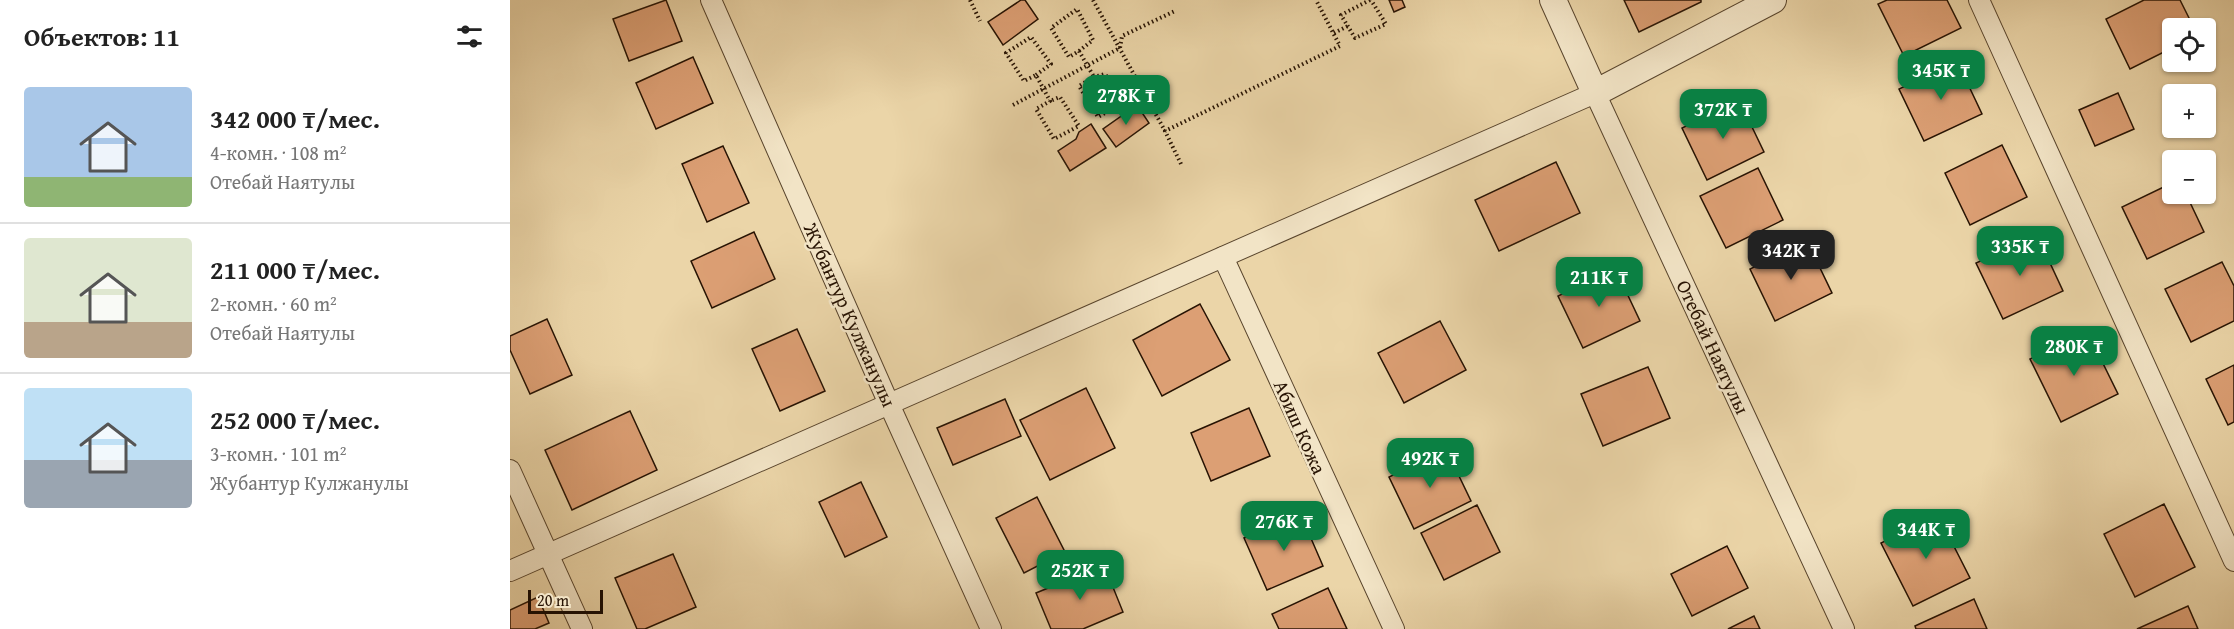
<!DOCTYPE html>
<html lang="ru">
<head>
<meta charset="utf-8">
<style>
	body { margin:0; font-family:"Gentium Book Plus",serif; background:#f6f6f6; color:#222; height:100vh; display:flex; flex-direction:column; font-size:22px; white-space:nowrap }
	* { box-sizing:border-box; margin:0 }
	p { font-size:20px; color:#767676 }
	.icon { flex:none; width:33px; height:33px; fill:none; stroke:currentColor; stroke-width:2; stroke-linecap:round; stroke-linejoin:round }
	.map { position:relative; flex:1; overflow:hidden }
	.sheet { display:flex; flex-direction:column; background:#fff; width:510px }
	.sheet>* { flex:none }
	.fabs { position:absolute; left:1652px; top:18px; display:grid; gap:12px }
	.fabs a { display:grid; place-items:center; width:54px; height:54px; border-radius:6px; background:#fff; box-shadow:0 2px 4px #0004; font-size:30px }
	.scale { position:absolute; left:18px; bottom:15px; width:75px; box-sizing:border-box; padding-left:6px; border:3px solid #271303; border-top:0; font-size:16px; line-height:21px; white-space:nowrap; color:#271303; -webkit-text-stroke:4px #f2e4c6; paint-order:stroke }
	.price { position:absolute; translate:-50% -51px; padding:0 14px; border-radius:12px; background:#0b8043; color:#fff; font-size:20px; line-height:39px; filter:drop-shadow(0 2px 3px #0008) }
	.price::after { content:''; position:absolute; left:50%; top:36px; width:18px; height:14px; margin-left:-9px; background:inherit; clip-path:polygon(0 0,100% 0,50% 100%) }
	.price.on { background:#222; color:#fff }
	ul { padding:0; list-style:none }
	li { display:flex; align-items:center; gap:18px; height:150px; padding:0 24px }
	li+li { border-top:2px solid #e0e0e0 }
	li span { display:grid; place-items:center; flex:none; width:168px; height:120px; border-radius:6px; color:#555 }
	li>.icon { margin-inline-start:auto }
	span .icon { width:72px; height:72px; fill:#fffc; stroke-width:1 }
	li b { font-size:26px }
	h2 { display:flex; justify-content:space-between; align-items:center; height:72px; padding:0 24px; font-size:26px }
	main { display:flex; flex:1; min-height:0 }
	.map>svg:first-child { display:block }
	.building { fill:#dc9f74; stroke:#271303; stroke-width:1.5 }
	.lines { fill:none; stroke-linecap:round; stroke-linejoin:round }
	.minor-casing { stroke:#58442c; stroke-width:22 }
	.tertiary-casing { stroke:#58442c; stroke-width:28 }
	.path { stroke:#271303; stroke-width:4; stroke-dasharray:1.5 3; stroke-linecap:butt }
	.minor { stroke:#f2e4c6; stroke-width:20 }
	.tertiary { stroke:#f2e4c6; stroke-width:26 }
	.labels { text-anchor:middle; stroke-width:5; stroke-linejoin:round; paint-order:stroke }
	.street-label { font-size:20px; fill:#271303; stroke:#f2e4c6 }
</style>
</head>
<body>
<main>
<section class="sheet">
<h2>Объектов: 11<svg class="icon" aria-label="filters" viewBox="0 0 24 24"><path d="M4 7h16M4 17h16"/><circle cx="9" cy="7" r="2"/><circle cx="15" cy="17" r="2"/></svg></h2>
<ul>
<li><span style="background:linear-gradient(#a9c7e8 75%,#8fb573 0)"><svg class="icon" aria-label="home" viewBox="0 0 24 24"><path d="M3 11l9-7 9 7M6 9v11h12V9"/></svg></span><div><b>342 000 ₸/мес.</b><p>4-комн. · 108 m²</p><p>Отебай Наятулы</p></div></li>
<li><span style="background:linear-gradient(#dfe7d0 70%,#b9a48a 0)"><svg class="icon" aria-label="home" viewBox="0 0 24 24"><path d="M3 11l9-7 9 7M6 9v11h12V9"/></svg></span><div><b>211 000 ₸/мес.</b><p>2-комн. · 60 m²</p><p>Отебай Наятулы</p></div></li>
<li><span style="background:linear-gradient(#bfe0f5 60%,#9aa5b1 0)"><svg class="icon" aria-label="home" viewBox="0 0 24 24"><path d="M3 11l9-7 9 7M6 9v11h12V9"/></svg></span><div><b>252 000 ₸/мес.</b><p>3-комн. · 101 m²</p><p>Жубантур Кулжанулы</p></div></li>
</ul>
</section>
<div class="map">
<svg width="1724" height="629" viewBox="0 0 1724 629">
	<rect width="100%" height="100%" fill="#ebd5a8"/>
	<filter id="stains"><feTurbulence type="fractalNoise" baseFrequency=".00333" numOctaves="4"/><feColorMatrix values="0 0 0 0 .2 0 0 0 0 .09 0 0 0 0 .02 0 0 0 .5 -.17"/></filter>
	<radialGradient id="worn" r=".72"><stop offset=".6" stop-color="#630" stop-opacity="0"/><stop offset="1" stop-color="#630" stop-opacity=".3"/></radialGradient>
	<!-- building -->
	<g class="building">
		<path d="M156,0L172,41L119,61L103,19Z"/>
		<path d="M511,0H515L528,19L493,45L478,22Z"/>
		<path d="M879,0H892L895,7L884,12Z"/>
		<path d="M1114,0H1191V2L1129,32Z"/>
		<path d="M1377,0H1437L1451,28L1394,56L1368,4Z"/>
		<path d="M1634,0H1670L1684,28H1662V48L1620,69L1596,19Z"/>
		<path d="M183,57L203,103L146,129L126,83Z"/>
		<path d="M1447,61L1472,114L1414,141L1389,89Z"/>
		<path d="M1608,93L1624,129L1585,146L1569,110Z"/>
		<path d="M1229,100L1254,152L1197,180L1172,128Z"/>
		<path d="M627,105L639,123L606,147L593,129Z"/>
		<path d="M581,124L596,148L560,171L548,151L566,139L569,132Z"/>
		<path d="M1492,145L1517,197L1460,225L1435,173Z"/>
		<path d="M213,146L239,203L197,222L172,164Z"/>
		<path d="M1046,162L1070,213L989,251L965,200Z"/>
		<path d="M1248,168L1273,220L1216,248L1190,196Z"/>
		<path d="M1662,183V194H1676L1694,232L1637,259L1612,207Z"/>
		<path d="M244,232L265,279L202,308L181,261Z"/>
		<path d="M1527,235L1553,291L1493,319L1466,263Z"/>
		<path d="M1297,241L1322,293L1265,321L1240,269Z"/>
		<path d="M1712,262L1724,286V321L1681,342L1655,289Z"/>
		<path d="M1105,268L1130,321L1073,348L1048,296Z"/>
		<path d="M690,304L720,360L652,396L623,340Z"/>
		<path d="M37,319L62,375L20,394L0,350V336Z"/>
		<path d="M930,321L956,370L894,403L868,353Z"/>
		<path d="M287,329L315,391L270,411L242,349Z"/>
		<path d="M1577,331L1608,394L1551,422L1520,359Z"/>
		<path d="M1724,365V422L1718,425L1696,379Z"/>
		<path d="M1138,367L1160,418L1093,446L1071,394Z"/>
		<path d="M576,388L605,448L540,480L510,420Z"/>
		<path d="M495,399L511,436L443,465L427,428Z"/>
		<path d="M739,408L760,456L701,481L681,433Z"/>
		<path d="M120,411L147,470L62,510L35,450Z"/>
		<path d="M936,449L961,501L904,529L879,477Z"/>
		<path d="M351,482L377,537L335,557L309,502Z"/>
		<path d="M527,497L555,552L514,573L486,518Z"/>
		<path d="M1654,504L1685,567L1625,597L1594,534Z"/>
		<path d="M967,505L990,552L934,580L911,533Z"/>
		<path d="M790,513L813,566L757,590L734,538Z"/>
		<path d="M1428,515L1460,578L1403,606L1371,543Z"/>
		<path d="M1217,546L1238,588L1182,616L1161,574Z"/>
		<path d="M163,554L186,607L135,629H127L105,578Z"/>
		<path d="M594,565L613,612L573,629H541L526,593Z"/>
		<path d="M818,588L837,629H769L762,614Z"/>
		<path d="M28,597L39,623L25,629H0V610Z"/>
		<path d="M1464,599L1477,629H1406L1405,626Z"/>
		<path d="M1678,606L1688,629H1627Z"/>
		<path d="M1244,616L1250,629H1218Z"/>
	</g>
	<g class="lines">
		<defs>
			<g id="minor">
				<path d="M201,0L379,404L481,629"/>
				<path d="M1469,0L1724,561"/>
				<path d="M713,257L884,629"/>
				<path d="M0,470L72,629"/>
				<path d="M0,571L1085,93L1334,629"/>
			</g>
			<path id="tertiary" d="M1043,0L1085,93L1263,0"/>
		</defs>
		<!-- minor casing -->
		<use href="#minor" class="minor-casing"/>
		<!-- tertiary casing -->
		<use href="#tertiary" class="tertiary-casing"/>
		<!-- path -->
		<g class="path">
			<path d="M460,0L470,21"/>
			<path d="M583,0L655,131"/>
			<path d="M860,0L831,15L845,38L876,24L861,0"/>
			<path d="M824,33L838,26"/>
			<path d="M569,51L583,40L567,9L541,28L559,57L569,51L584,77L569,86L588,117L613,103L595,74L584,77"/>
			<path d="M526,75L541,64L521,37L496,53L514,81L526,75L540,101L526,109L544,139L569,126L550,97L540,101"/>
			<path d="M503,105L610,48L612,36L665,11"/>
			<path d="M671,164L655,131L830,46L806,0"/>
		</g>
		<!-- minor -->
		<use href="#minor" class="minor"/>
		<!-- tertiary -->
		<use href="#tertiary" class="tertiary"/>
	</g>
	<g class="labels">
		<!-- street labels -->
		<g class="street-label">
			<text transform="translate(340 315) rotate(66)" y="7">Жубантур Кулжанулы</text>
			<text transform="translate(1203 347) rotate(65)" y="7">Отебай Наятулы</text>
			<text transform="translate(790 427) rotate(66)" y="7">Абиш Кожа</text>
		</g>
	</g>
	<rect width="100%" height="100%" filter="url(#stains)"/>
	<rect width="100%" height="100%" fill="url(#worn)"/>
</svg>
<div class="fabs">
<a><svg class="icon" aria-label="locate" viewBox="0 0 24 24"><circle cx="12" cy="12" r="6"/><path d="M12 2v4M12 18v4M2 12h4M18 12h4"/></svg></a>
<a>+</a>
<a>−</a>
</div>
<div class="scale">20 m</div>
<b class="price" style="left:1431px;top:101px">345K ₸</b>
<b class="price" style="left:616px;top:126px">278K ₸</b>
<b class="price" style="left:1213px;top:140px">372K ₸</b>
<b class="price" style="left:1510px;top:277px">335K ₸</b>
<b class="price on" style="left:1281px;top:281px">342K ₸</b>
<b class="price" style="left:1089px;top:308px">211K ₸</b>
<b class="price" style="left:1564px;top:377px">280K ₸</b>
<b class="price" style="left:920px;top:489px">492K ₸</b>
<b class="price" style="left:774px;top:552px">276K ₸</b>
<b class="price" style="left:1416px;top:560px">344K ₸</b>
<b class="price" style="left:570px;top:601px">252K ₸</b>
</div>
</main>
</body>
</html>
